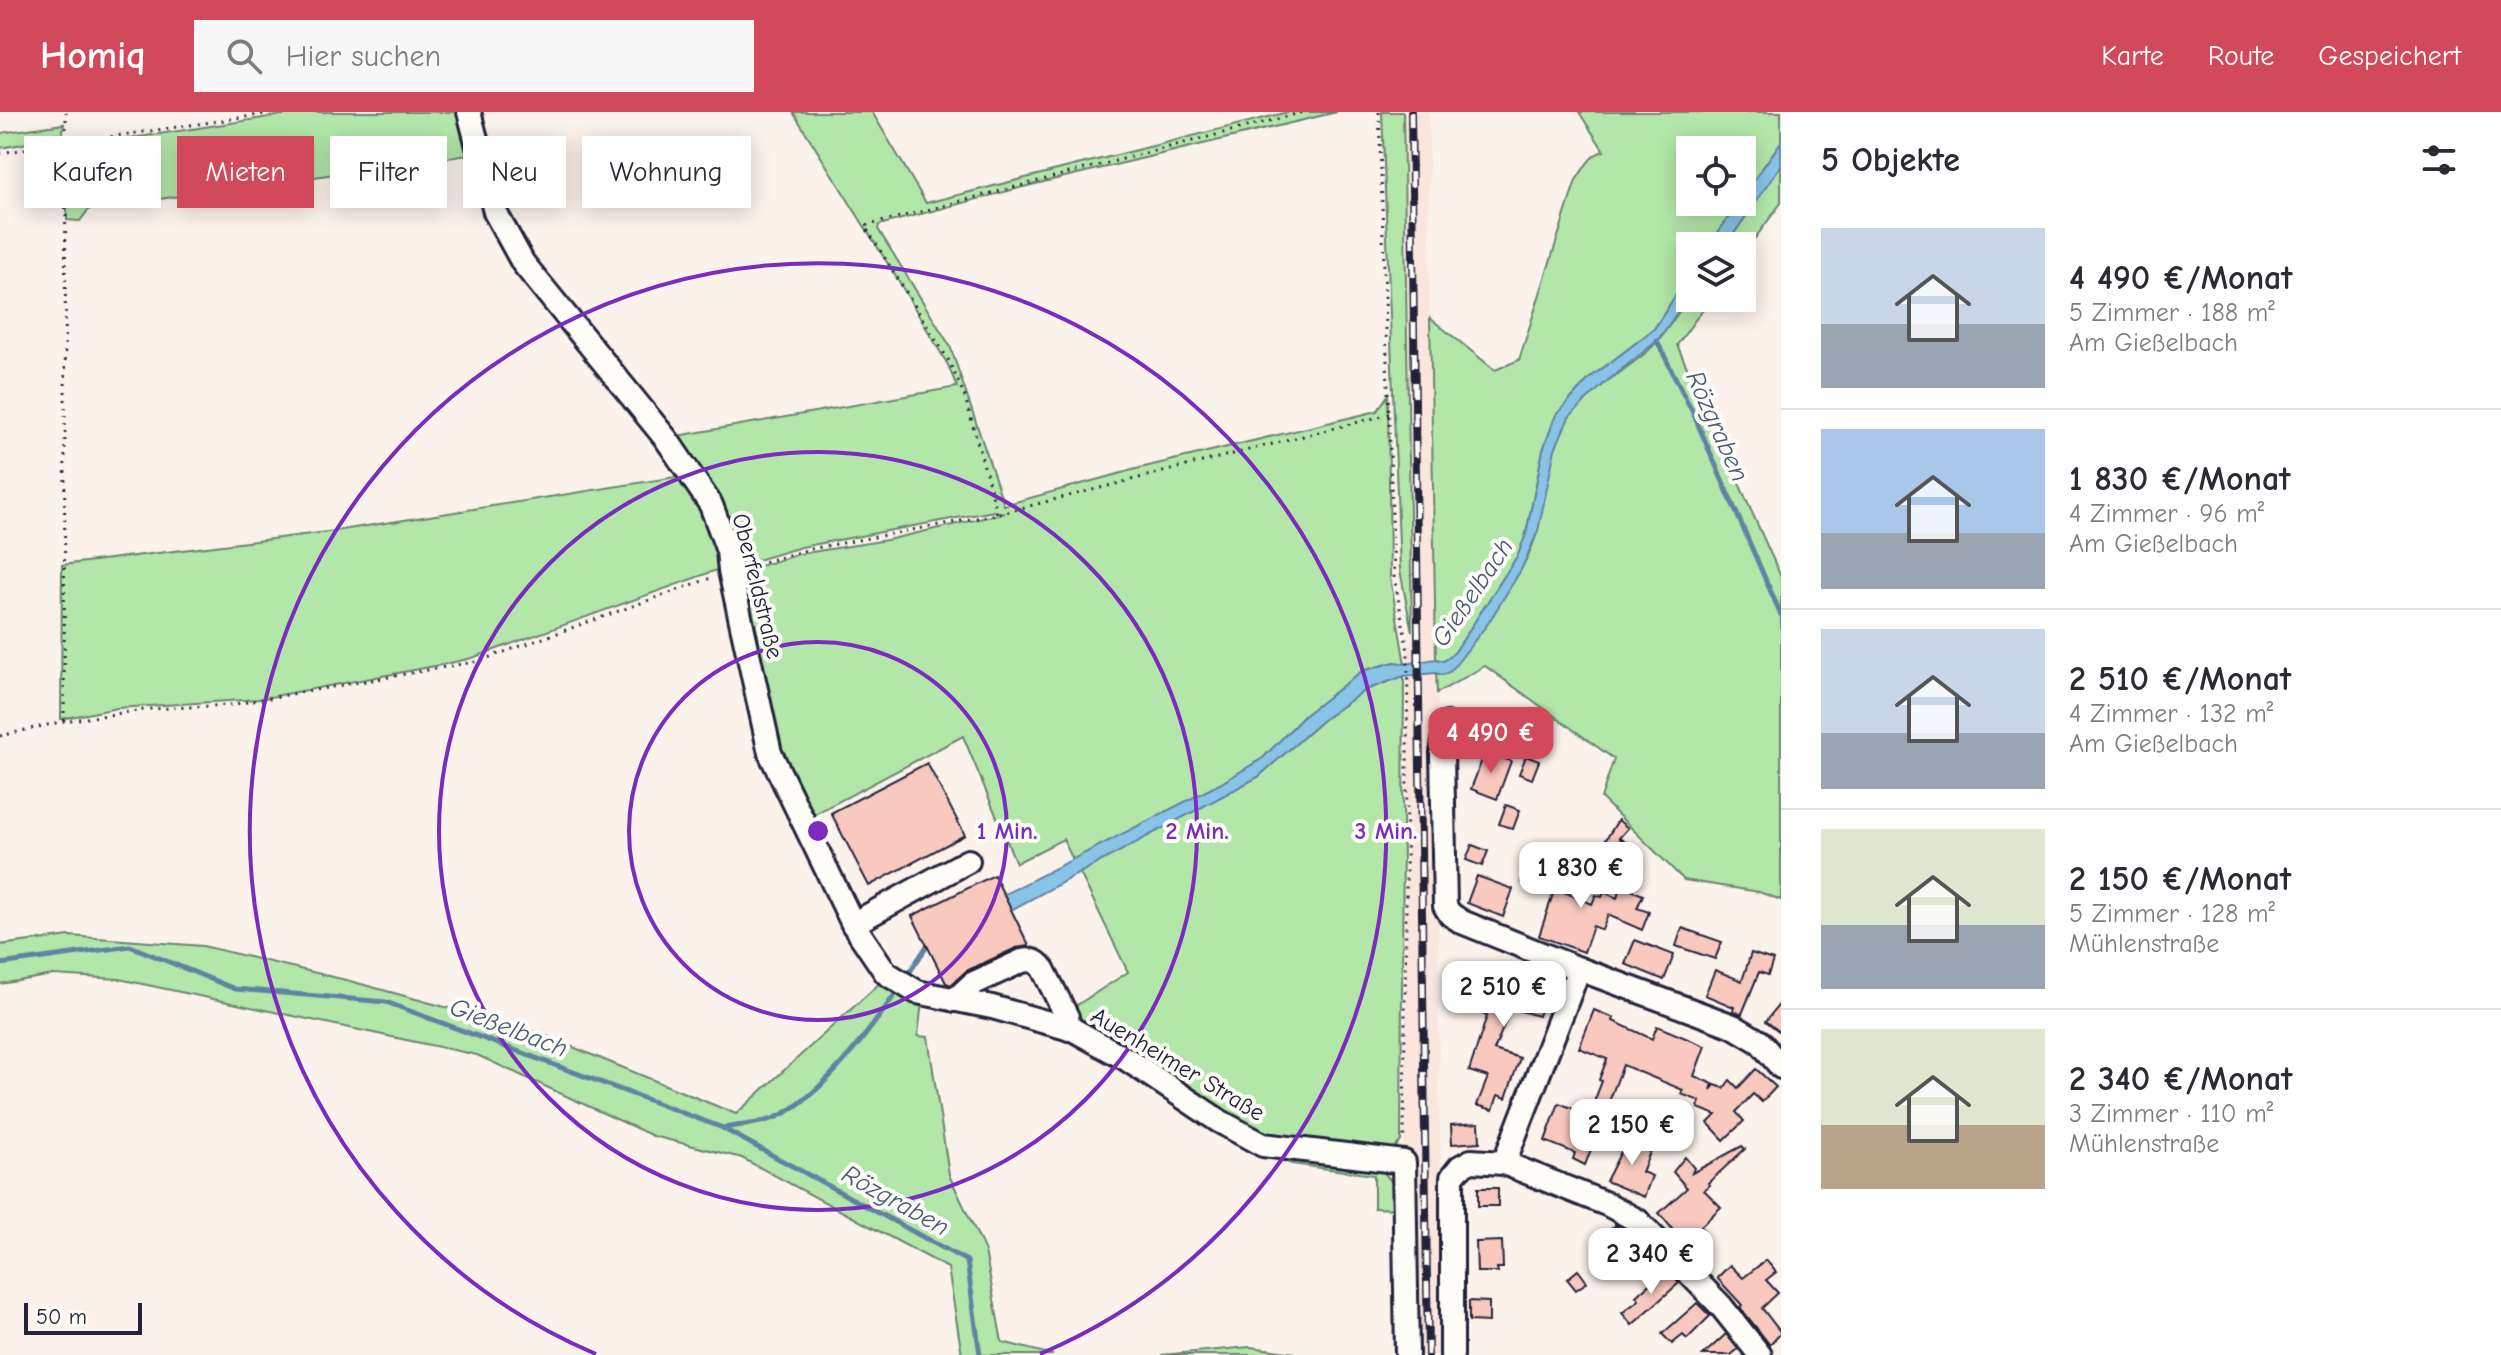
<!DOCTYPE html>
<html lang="de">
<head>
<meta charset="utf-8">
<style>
	body { margin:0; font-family:"Comic Neue",sans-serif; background:#f7f7f7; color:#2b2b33; height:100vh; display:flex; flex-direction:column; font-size:30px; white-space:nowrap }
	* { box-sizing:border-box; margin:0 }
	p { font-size:26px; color:#7c7c81 }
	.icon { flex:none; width:44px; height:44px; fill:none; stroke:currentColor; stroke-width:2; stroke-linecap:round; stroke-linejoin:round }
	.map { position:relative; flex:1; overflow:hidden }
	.details { display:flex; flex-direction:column; background:#fff; width:720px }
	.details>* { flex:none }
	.guide { position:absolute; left:24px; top:24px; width:760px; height:72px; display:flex; gap:16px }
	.controls { position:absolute; left:1676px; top:24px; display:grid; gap:16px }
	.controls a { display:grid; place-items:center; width:80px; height:80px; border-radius:0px; background:#fff; box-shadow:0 4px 20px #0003; font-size:40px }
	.scale { position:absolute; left:24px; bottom:20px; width:118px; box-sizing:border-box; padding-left:8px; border:4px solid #22223b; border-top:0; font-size:22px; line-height:28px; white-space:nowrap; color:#22223b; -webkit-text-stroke:6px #fdfcf7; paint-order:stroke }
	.price { position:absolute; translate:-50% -68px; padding:0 18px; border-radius:16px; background:#fff; color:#222; font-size:26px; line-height:52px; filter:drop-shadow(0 2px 4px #0008) }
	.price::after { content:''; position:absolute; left:50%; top:48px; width:24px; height:18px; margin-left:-12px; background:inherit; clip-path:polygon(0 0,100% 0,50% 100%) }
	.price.current { background:#d1495b; color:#fff }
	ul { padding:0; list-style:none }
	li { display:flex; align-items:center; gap:24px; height:200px; padding:0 40px }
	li+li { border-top:2px solid #e1e1e2 }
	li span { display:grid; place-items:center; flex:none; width:224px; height:160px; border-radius:0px; color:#555 }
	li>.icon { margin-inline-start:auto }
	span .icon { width:96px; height:96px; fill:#fffc; stroke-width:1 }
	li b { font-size:34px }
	h2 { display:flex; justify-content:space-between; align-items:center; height:96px; padding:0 40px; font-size:34px }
	.chip { padding:0 28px; border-radius:0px; background:#fff; box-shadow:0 4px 20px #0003; font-size:28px; line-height:72px }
	.chip.current { background:#d1495b; color:#fff }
	header { display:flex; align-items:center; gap:48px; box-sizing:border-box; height:112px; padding:0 40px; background:#d1495b; color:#fff }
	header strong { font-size:38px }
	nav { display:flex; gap:44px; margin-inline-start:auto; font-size:28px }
	.search { width:560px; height:72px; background:#f7f7f7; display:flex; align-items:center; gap:20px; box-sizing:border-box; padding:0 28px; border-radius:0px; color:#7c7c81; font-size:30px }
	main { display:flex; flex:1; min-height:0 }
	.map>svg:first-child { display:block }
	.built { fill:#fbe6de }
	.green { fill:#b3e7a9; stroke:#6a8472; stroke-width:2 }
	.water { fill:#89c4e8; stroke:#6083a3; stroke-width:2 }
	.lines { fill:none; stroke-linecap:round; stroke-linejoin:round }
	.stream { stroke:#6083a3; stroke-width:5 }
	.building { fill:#f9c9bf; stroke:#22223b; stroke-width:2 }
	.minor-casing { stroke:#22223b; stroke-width:28 }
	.path { stroke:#22223b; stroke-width:3; stroke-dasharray:2 6; stroke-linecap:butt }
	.minor { stroke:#fdfcf7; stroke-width:22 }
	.rail-casing { stroke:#22223b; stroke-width:8 }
	.rail { stroke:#fdfcf7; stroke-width:5; stroke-dasharray:15; stroke-linecap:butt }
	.ring { fill:none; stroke:#7b2cbf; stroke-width:4 }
	.labels { text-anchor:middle; stroke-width:8; stroke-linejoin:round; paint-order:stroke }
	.street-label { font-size:24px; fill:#22223b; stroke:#fdfcf7 }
	.water-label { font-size:26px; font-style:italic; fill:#465b78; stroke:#fdfcf7 }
	.centre { fill:#7b2cbf; stroke:#fdfcf7; stroke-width:4 }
	.ring-label { font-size:24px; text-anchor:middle; font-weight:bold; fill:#7b2cbf; stroke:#fdfcf7; stroke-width:8; stroke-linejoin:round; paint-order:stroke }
</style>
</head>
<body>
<header>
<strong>Homiq</strong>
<div class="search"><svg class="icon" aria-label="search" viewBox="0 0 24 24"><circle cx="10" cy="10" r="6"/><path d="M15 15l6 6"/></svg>Hier suchen</div>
<nav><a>Karte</a><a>Route</a><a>Gespeichert</a></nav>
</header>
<main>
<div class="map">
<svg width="1781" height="1243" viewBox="0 0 1781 1243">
	<rect width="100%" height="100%" fill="#fcf2ec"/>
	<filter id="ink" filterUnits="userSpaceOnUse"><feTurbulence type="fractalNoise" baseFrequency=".0125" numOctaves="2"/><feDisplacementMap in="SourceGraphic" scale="16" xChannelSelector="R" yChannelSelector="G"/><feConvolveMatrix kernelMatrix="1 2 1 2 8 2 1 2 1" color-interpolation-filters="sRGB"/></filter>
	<g filter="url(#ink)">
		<!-- built -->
		<path class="built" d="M1403,0H1429L1430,206L1438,605L1439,966L1444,1243H1407L1404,1050L1408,539L1412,527Z"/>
		<!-- green -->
		<g class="green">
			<path d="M302,0H465L476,42L89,97L80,109L67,108V36Z"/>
			<path d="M793,0H872L926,91L1288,0H1337L1027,74L879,113L878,117L950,234L1004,393L1136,357L1377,299L1388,283L1390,465L1405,552L1394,550L1362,559L1305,603L1263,646L1220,672L1073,748L1063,727L1016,751L963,624L815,702L809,691L801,697L777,645L740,460L799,442L887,428L1005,401L994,399L801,435L737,454L671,325L957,275L948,253L898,168Z"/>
			<path d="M1382,0H1403L1412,520L1400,458Z"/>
			<path d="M1579,0H1781V30L1742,85V38H1690V90H1739L1708,134H1690V161L1654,217L1590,266L1556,303L1543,338L1526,422L1518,443L1455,540L1444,549L1436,547L1430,206L1495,258L1519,248L1576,68C1585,56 1589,43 1604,39Z"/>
			<path d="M64,12L62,25L0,36V21Z"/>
			<path d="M1781,53V91L1742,144V134H1725Z"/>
			<path d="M1690,183V186H1711L1677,233L1781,465V788L1759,780L1684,768L1601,686L1614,647L1485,554L1437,581L1436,561L1443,563C1476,521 1513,481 1533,432C1549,391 1543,340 1570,304C1591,275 1625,260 1650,237C1666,222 1677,201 1690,183Z"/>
			<path d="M688,363L723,451L717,458L472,546L446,552L259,587L117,596L61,607L62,453L335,419Z"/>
			<path d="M1404,564L1401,1029L1392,1039L1272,1029L1088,915L1071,897L1128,860L1079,759L1258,665L1324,607L1351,588L1365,578Z"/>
			<path d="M70,824L203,834L350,869L536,920L736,1002L881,870L922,890L918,924L928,925L949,1063L985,1139L1002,1230L1053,1243H962L948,1156L742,1046L653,1024L477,943L119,867L53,863L0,872V833Z"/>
			<path d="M1257,1040L1381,1057L1396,1075L1399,1097L1374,1096V1063L1292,1052Z"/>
			<path d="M1250,1235L1295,1241L1296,1243H1161Z"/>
		</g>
		<!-- water -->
		<g class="water">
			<path d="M1781,30V53L1733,123L1725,134H1709L1739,90H1742V85Z"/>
			<path d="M1690,161V183L1657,229L1606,270L1569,305L1555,337L1538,419L1522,456L1489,510L1451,559L1443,563L1436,561L1404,564L1365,578L1324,607L1258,665L1011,798L1003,783L1220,672L1263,646L1305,603L1362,559L1395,550L1405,552L1436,547L1444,549L1455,540L1518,443L1526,422L1543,338L1556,303L1590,266L1654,217Z"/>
		</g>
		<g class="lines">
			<!-- stream -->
			<g class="stream">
				<path d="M1657,229L1693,301L1781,503"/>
				<path d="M0,852L130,834L235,877L386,890L723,1016C740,1013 762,1012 777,1005C823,984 872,916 900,875"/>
				<path d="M905,867L927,834"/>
				<path d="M724,1017L967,1149L980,1243"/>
			</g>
		</g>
		<!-- building -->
		<g class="building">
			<path d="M1485,640L1511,649L1497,687L1471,677Z"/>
			<path d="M1526,644L1539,649L1532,667L1519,662Z"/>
			<path d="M927,651L965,723L869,774L831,701Z"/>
			<path d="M1506,693L1520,698L1513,717L1499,712Z"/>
			<path d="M1618,708L1628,716L1619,726L1632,734L1623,749L1608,739L1605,743L1599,739Z"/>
			<path d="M1472,733L1488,739L1482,754L1466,748Z"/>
			<path d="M1536,754L1564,764L1563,768L1568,769L1564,780L1592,792L1596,783L1602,785L1604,780L1617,786L1622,774L1643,783L1637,796L1649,800L1642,818L1608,803L1602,818L1593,814L1584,840L1539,824L1553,782L1521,770L1526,755L1534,758Z"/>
			<path d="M994,763L1029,834L1016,836L966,859L951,873L946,871L912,804Z"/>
			<path d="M1477,764L1513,777L1503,805L1467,791Z"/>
			<path d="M1682,816L1722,830L1715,847L1676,834Z"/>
			<path d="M1635,828L1674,843L1664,868L1625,852Z"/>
			<path d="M1751,841L1773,848L1768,863L1759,860L1742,902L1733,899L1734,895L1705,883L1715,858L1742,869Z"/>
			<path d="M1508,857L1526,862L1527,858L1551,865L1538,904L1511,896L1494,938L1520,946L1506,986L1498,983L1493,998L1477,993L1488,965L1469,959L1487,904L1476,899L1489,865L1504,871Z"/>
			<path d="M1781,890V921L1766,909Z"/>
			<path d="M1594,898L1614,906L1613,909L1652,927L1657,914L1705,934L1694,964L1713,972L1711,978L1715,973L1724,976L1730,968L1738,976L1756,957L1776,975L1762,990L1753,982L1736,1000L1744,1009L1724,1028L1708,1011L1716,1003L1698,996L1700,989L1681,982L1683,978L1623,953L1585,1053L1573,1047L1575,1041L1545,1029L1559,991L1589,1003L1602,969L1599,968L1607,947L1579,936Z"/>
			<path d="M1479,1011L1480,1030L1452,1032L1451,1013Z"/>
			<path d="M1629,1024L1653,1033L1642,1060L1652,1064L1644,1085L1606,1069Z"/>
			<path d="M1742,1034L1745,1037L1708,1071L1710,1073L1704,1078L1721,1095L1700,1115L1703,1118L1686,1133L1659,1101L1687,1076L1673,1060L1685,1045L1694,1056L1692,1061Z"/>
			<rect x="1478" y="1076" width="20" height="18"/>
			<path d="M1616,1113L1627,1126L1624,1132L1629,1128L1641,1142L1625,1156L1599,1126Z"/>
			<path d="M1502,1129L1503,1156H1497L1498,1160H1477L1476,1130Z"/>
			<path d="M1766,1148L1776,1160L1766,1168L1778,1181L1762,1196L1781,1221L1770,1233L1740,1195L1742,1193L1717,1166L1730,1153L1743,1166Z"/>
			<path d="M1666,1157L1679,1171L1632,1213L1622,1201L1639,1188L1636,1184Z"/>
			<path d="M1578,1158L1587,1170L1576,1178L1567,1167Z"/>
			<path d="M1469,1189L1489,1190V1210L1469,1209Z"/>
			<path d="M1697,1191L1710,1204L1687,1227L1683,1223L1672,1232L1662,1222Z"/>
			<path d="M1726,1222L1738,1237L1731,1243H1703Z"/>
		</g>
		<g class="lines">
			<defs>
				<g id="minor">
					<path d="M469,0L495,100L523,151L667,328L711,393L728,439L730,459L770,641L853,812L886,861L917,880L992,895L1074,918L1128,948L1219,1009L1263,1033L1404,1050L1407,1243"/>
					<path d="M1447,612L1442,641L1445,794L1450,802L1462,810L1579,857L1504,1051"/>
					<path d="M853,812L968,749"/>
					<path d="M1579,857L1733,914L1760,930L1781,955"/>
					<path d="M955,888L972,872L1022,849C1032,847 1037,849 1043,857L1067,905L1069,917"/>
					<path d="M1452,1243V1065L1460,1055L1471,1049L1504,1051L1609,1093L1638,1109L1721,1194L1760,1243"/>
				</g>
			</defs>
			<!-- minor casing -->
			<use href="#minor" class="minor-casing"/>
			<!-- path -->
			<g class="path">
				<path d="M1379,0L1394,464L1408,539L1404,1030"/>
				<path d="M0,41L279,0"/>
				<path d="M997,401L965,285L949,249L865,114L1304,0"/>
				<path d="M749,454L810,437L998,402L1390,302"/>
				<path d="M64,609L66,0"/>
				<path d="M0,624L64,609L151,597L230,593L479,549L711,466"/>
			</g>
			<!-- minor -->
			<use href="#minor" class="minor"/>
			<defs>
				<path id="rail" d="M1411,0L1428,1243"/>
			</defs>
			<!-- rail casing -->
			<use href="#rail" class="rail-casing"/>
			<!-- rail -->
			<use href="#rail" class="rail"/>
		</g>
	</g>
	<!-- distance rings -->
	<g class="ring">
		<circle cx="818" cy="719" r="189"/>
		<circle cx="818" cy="719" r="379"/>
		<path d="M596 1242A568 568 0 1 1 1040 1242"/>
	</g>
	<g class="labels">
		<!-- street labels -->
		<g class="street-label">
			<text transform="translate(758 474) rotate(76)" y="8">Oberfeldstraße</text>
			<text transform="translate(1178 952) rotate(31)" y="8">Auenheimer Straße</text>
		</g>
		<!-- water labels -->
		<g class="water-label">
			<text transform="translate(1718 314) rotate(66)" y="9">Rözgraben</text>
			<text transform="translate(1472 480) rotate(-56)" y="9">Gießelbach</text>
			<text transform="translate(509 915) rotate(21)" y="9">Gießelbach</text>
			<text transform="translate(896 1088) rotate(29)" y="9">Rözgraben</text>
		</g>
	</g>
	<circle cx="818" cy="719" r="12" class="centre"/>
	<g class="ring-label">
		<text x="1007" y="727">1 Min.</text>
		<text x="1197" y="727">2 Min.</text>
		<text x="1386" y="727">3 Min.</text>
	</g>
</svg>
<div class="controls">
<a><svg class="icon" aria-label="locate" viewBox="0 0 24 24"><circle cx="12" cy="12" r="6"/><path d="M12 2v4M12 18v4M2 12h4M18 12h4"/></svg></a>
<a><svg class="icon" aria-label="layers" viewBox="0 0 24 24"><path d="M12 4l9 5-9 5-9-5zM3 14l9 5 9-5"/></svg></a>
</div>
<div class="scale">50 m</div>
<b class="price current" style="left:1491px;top:663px">4 490 €</b>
<b class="price" style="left:1581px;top:798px">1 830 €</b>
<b class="price" style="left:1504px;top:917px">2 510 €</b>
<b class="price" style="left:1632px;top:1055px">2 150 €</b>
<b class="price" style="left:1651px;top:1184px">2 340 €</b>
<div class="guide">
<a class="chip">Kaufen</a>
<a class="chip current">Mieten</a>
<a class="chip">Filter</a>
<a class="chip">Neu</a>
<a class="chip">Wohnung</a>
</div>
</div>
<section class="details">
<h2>5 Objekte<svg class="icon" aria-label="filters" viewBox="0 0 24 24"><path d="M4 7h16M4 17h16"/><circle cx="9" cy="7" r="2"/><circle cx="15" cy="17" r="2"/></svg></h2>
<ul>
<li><span style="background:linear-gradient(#c9d6e8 60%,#9aa5b1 0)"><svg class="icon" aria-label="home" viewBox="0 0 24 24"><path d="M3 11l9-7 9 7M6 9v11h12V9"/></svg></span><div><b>4 490 €/Monat</b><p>5 Zimmer · 188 m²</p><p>Am Gießelbach</p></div></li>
<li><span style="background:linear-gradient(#a9c7e8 65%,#9aa5b1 0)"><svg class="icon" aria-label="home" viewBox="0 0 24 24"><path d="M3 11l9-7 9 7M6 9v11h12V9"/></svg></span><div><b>1 830 €/Monat</b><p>4 Zimmer · 96 m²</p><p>Am Gießelbach</p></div></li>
<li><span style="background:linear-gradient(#c9d6e8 65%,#9aa5b1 0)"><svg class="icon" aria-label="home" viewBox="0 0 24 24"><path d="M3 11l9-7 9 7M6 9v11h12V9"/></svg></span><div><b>2 510 €/Monat</b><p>4 Zimmer · 132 m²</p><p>Am Gießelbach</p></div></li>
<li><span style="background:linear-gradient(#dfe7d0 60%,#9aa5b1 0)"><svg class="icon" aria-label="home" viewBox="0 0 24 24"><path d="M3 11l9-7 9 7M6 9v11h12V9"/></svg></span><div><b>2 150 €/Monat</b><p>5 Zimmer · 128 m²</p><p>Mühlenstraße</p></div></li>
<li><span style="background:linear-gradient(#dfe7d0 60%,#b9a48a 0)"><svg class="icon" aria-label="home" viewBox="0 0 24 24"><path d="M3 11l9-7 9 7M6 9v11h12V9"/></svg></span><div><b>2 340 €/Monat</b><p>3 Zimmer · 110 m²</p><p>Mühlenstraße</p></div></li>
</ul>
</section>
</main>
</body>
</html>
